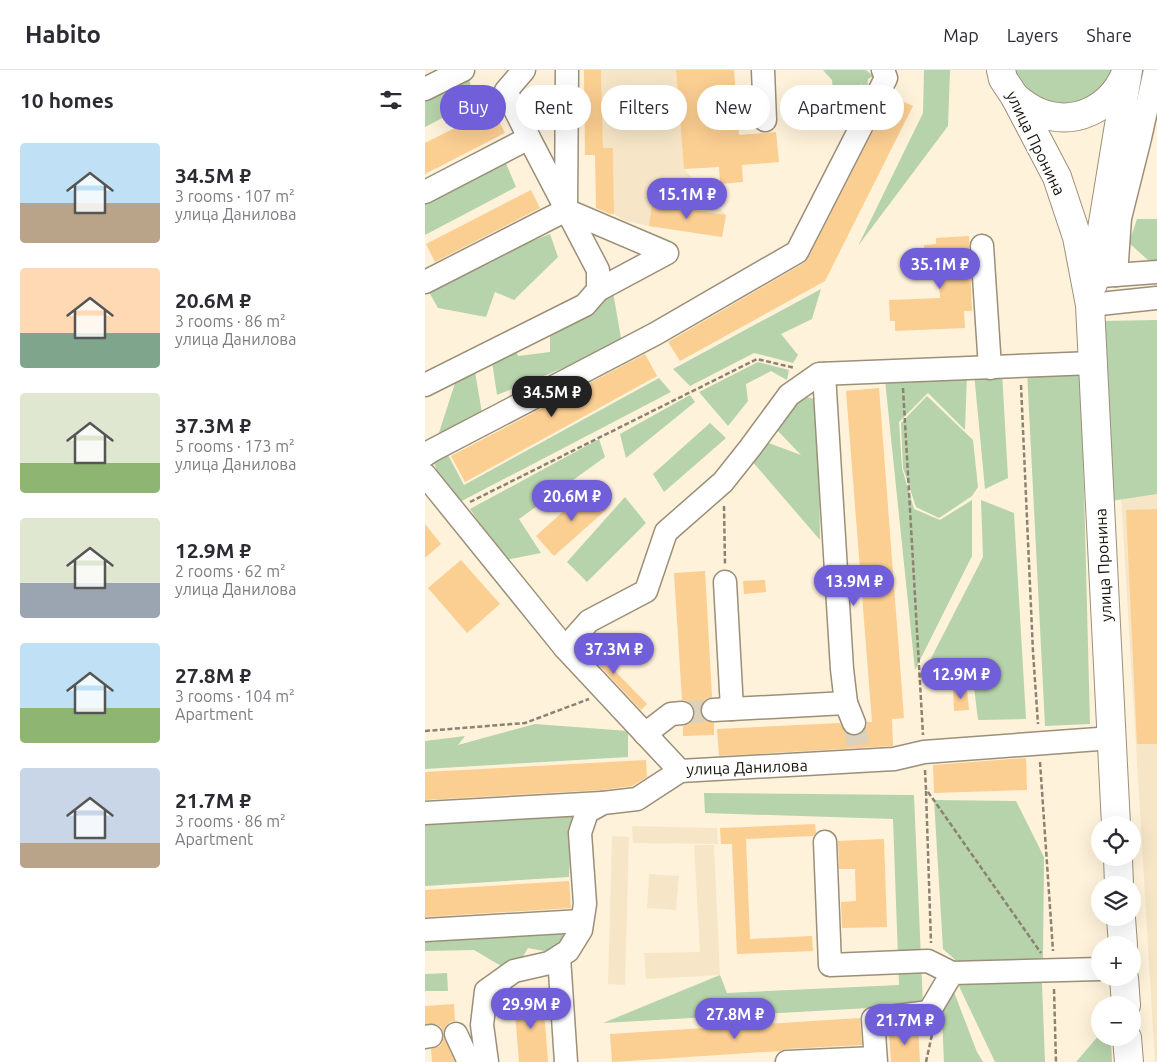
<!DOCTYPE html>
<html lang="en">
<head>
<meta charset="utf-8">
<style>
	body { margin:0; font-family:Ubuntu,sans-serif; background:#f2f2f3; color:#2b2b33; height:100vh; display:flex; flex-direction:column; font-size:19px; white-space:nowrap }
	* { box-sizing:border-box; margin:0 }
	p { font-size:16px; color:#7c7c81 }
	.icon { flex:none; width:28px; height:28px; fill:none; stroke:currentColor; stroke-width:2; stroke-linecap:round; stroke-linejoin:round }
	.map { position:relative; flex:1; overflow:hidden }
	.sheet { display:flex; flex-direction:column; background:#fff; width:425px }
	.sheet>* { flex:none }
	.top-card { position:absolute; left:15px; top:15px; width:475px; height:45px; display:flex; gap:10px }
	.controls { position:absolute; left:666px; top:746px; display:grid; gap:10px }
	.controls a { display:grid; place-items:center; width:50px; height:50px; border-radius:50%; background:#fff; box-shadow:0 5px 20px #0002; font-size:25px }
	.price { position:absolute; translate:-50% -42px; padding:0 11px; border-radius:18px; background:#715fd9; color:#fff; font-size:16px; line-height:32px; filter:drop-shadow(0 1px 2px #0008) }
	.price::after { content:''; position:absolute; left:50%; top:30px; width:15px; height:11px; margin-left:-8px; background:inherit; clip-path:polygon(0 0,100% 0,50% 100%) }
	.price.on { background:#222; color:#fff }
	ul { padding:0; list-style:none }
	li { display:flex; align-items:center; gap:15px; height:125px; padding:0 20px }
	li span { display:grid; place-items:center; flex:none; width:140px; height:100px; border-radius:5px; color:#555 }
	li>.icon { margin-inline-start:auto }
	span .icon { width:60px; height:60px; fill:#fffc; stroke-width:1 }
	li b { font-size:21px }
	h2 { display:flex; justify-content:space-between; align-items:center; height:60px; padding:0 20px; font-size:21px }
	.tag { padding:0 18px; border-radius:22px; background:#fff; box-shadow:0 5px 20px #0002; font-size:18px; line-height:45px }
	.tag.on { background:#715fd9; color:#fff }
	header { display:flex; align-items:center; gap:30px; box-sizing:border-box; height:70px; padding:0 25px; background:#fff; border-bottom:1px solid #e1e1e2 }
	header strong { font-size:24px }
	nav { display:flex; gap:28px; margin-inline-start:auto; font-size:18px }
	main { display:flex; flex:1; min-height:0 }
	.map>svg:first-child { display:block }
	.built { fill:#f6e6c7 }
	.green { fill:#b6d3ab }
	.building { fill:#fbce91 }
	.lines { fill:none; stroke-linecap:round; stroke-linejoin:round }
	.minor-tunnel { stroke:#dcd1bb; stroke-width:22; stroke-dasharray:22 11; stroke-linecap:butt }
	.minor-casing { stroke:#9b8f79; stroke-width:25 }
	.major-casing { stroke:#9b8f79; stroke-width:30 }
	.path { stroke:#8b8272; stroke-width:2.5; stroke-dasharray:5 2.5; stroke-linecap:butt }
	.minor { stroke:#fff; stroke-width:22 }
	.major { stroke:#fff; stroke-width:28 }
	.labels { text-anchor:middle; stroke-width:4.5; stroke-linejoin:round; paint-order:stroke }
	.street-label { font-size:16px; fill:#18140b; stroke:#fff }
</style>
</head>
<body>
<header>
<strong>Habito</strong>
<nav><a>Map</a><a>Layers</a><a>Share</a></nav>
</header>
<main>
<section class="sheet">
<h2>10 homes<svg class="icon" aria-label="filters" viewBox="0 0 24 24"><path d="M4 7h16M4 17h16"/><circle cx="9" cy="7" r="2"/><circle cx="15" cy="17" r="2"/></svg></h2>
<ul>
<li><span style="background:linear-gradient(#bfe0f5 60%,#b9a48a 0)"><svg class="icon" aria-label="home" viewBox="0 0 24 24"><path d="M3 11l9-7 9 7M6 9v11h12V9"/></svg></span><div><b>34.5M ₽</b><p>3 rooms · 107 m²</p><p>улица Данилова</p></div></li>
<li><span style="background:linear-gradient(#ffd9b3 65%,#7fa58c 0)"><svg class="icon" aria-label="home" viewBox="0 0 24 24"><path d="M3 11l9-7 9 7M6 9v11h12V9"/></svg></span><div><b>20.6M ₽</b><p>3 rooms · 86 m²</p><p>улица Данилова</p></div></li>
<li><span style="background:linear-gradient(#dfe7d0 70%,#8fb573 0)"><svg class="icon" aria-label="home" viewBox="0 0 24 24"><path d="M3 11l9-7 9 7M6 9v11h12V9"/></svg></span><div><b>37.3M ₽</b><p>5 rooms · 173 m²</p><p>улица Данилова</p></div></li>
<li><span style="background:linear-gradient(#dfe7d0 65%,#9aa5b1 0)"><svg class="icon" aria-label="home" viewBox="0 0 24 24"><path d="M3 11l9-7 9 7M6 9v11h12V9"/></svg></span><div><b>12.9M ₽</b><p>2 rooms · 62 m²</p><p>улица Данилова</p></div></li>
<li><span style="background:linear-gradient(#bfe0f5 65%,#8fb573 0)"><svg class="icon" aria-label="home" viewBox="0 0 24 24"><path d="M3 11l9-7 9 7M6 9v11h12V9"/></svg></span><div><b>27.8M ₽</b><p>3 rooms · 104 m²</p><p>Apartment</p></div></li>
<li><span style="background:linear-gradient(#c9d6e8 75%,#b9a48a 0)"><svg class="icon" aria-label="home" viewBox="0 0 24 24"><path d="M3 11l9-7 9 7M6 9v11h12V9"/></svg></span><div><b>21.7M ₽</b><p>3 rooms · 86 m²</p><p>Apartment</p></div></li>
</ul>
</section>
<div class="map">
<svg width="732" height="992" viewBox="0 0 732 992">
	<rect width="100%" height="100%" fill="#fff2da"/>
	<!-- built -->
	<g class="built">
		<path d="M176,0H251L259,99L301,145L297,167L224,156L198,150L189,144L188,78H178Z"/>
		<path d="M732,259V992H730L686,260Z"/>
		<path d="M207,756L292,758L293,774L208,773Z"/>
		<path d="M187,766L204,767L200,915L183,914Z"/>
		<path d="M269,775H289L295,905L221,909L219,883L275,882Z"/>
		<path d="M224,804L254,806L251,840L222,838Z"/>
	</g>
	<!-- green -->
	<g class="green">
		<path d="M398,0H441L448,6L443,9L442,21L436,14L428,29L408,21L407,10Z"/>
		<path d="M499,0H525L523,56L433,176L498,43Z"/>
		<path d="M588,0H688L686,5L668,26L650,33L636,34L621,32L608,25L598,17Z"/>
		<path d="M44,9L50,31L0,57V30Z"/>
		<path d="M80,91L91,117L0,165V130Z"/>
		<path d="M712,149H732V191L723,190L704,173Z"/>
		<path d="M125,164L133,187L89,230L70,222L61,247L13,238L0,215V212Z"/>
		<path d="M396,219L387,249L356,264L373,285L368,293L329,283L265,316L248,299Z"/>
		<path d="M188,222L197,274L72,325L67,292L90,277L93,286L125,282V253Z"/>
		<path d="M732,250V424L686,431L677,251Z"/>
		<path d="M333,292L364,300L362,310L346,301L321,314L323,331L303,356L274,322Z"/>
		<path d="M577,301L583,408L560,419L549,303Z"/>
		<path d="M602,301L656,302L665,654L620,656Z"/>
		<path d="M50,302L57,343L12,369L30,313Z"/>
		<path d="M542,305L540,360L503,323L474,352L477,398L489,439L515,450L547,430V486L490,600L460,310Z"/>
		<path d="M234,308L246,322L31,434L14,407L6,384L22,383L39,415Z"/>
		<path d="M265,325L270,332L201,388L195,364Z"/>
		<path d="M502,326L548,370L553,417L547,426L514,448L491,437L478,398L476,353Z"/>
		<path d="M382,327L393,330L395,470L326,390L341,372L376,385L352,360L364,335Z"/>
		<path d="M285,353L301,368L239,422L228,404Z"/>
		<path d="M174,369L180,387L94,449L116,483L80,490L45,439Z"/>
		<path d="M200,427L221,453L162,512L142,492Z"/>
		<path d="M556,430L589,443L601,649L553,650L548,609L499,602L558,487Z"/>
		<path d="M110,654L203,661V687L0,699V671L40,666L33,675Z"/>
		<path d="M279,723L489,725L498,935L178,953L295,905L302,923L474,915L468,749L280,743Z"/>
		<path d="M509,730L591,731L619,787L618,891L535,894L518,879Z"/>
		<path d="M157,740L146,765L144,807L0,816V749Z"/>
		<path d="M145,860L140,885L103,878L88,903L49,880L0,881V867Z"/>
		<path d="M22,903L23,921H0V904Z"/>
		<path d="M524,909L552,982L558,992H519L517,948Z"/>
		<path d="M532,912L617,913L620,992H570Z"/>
		<path d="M675,964V968H686L687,992H651Z"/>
	</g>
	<!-- building -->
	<g class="building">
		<path d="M159,0H176L178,78H188L189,144H185L171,138L170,85H160Z"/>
		<path d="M251,0H309L314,65L351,62L354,92L317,95L318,112L295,114L294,97L259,99Z"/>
		<path d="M466,26L488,36L400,211L255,291L243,272L379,193L383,188Z"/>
		<path d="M68,39L80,63L0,104V73Z"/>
		<path d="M106,120L115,138L10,192L1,174Z"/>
		<path d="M227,134L301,145L297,167L224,156Z"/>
		<path d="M544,166L547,241H539L540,258L470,261V251H465L464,230L515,228L513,196L500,197L499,175L511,174V168Z"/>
		<path d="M220,284L232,306L40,412L26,386Z"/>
		<path d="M454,318L479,648L467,649L468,676L294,686L292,659L415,653L421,663L428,666L433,665L439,661L442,655V652H447L421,321Z"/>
		<path d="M164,418L182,439L129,486L111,466Z"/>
		<path d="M732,439V674H712L701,440Z"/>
		<path d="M0,454L16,474L0,488Z"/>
		<path d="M36,490L75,534L42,563L3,518Z"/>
		<path d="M280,501L287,627L281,629L277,634L275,641L277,648L282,651L289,653V665L258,666V656L265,653L269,648L270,642L267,635L263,631L257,630L249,503Z"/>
		<path d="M340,510L341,522L319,524L318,511Z"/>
		<path d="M163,573L174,584L178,580L190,594L186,597L222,634L216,640L158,578Z"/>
		<path d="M542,618L544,640L529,641L528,619Z"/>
		<path d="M601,688L602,720L509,723L508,695Z"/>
		<path d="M221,690L222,707L207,716L177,720L0,730V702Z"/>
		<path d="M390,754L391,763L388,766L321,769L325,869L387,866L388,881L312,884L307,774H296L295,758Z"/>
		<path d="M459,769L462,857L417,858L416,832L431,831L430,799H414L413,771Z"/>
		<path d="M144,811L146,838L0,847V820Z"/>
		<path d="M118,928L123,992H94L89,930Z"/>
		<path d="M29,934L30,951L25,952L21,956L18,962L16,957L11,954H0V936Z"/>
		<path d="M435,948L437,975L361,979L355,981L187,992L185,964Z"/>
		<path d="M493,959L495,992H466L464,961Z"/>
		<path d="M19,967L30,992H7L6,979L15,976L18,971Z"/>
	</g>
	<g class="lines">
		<!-- minor-tunnel -->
		<g class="minor-tunnel">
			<path d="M257,643L288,640"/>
			<path d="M429,653L434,680"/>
		</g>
		<defs>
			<g id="minor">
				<path d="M99,0L81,21L104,68L173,200V220"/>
				<path d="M338,0L340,50"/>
				<path d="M0,19L38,0"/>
				<path d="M0,122L104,68"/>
				<path d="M557,176L565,298"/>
				<path d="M691,205L695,148L715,68L730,0"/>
				<path d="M676,206L732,202"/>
				<path d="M0,212L141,140L142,0"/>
				<path d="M665,235L732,228"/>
				<path d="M399,304L417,599L421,633"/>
				<path d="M0,315L160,235L173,220L242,183L141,140"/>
				<path d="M0,385L6,381L230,264L372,182L461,8L458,0"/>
				<path d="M0,405L140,578L255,701L469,689L499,682L687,668"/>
				<path d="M300,512L307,639"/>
				<path d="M140,578L164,551L221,521L241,462L298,412L325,378L364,325L394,304L668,293"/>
				<path d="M288,640L421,633L429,653"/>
				<path d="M220,664L246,644L257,643"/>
				<path d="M0,743L177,733"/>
				<path d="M400,772L405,895L503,891L527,903"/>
				<path d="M0,860L157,851"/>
				<path d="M134,887L141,992"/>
				<path d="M31,964L44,992"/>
				<path d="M0,967L6,966"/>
				<path d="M62,992L57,955L61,921L89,901L124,893L143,881L156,860L160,834L155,763L162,742L178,733L212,729L255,701"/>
				<path d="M362,992L450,988"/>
				<path d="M451,992L448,949L504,942L527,903L675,899"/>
			</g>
			<g id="major">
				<path d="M576,0L578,9L590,27L632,107L652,167L665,235L691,755"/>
				<path d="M590,27C597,33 604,38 613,42C649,57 685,39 700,5"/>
				<path d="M668,214L703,0"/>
				<path d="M693,788L694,815"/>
				<path d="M696,848L698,875"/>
				<path d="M699,908L701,935"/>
				<path d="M702,968L704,992"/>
			</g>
		</defs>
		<!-- minor casing -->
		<use href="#minor" class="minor-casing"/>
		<!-- major casing -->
		<use href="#major" class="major-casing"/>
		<!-- path -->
		<g class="path">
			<path d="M596,315L608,582L613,654"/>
			<path d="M478,318L498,665"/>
			<path d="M45,432L332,289L370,298"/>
			<path d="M299,436L300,495"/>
			<path d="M0,661L100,653L164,629"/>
			<path d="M615,692L628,881"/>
			<path d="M500,700L501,719L616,883"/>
			<path d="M501,721L506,873"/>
			<path d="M629,919L631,992"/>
			<path d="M501,992L508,960"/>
		</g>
		<!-- minor -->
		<use href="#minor" class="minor"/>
		<!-- major -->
		<use href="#major" class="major"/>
	</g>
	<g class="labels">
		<!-- street labels -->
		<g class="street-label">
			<text transform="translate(611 73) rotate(64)" y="6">улица Пронина</text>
			<text transform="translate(678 495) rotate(-93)" y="6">улица Пронина</text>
			<text transform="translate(322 697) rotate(-2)" y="6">улица Данилова</text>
		</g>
	</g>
</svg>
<div class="controls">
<a><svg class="icon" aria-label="locate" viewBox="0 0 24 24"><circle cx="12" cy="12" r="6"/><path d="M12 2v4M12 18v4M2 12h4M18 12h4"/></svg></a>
<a><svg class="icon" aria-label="layers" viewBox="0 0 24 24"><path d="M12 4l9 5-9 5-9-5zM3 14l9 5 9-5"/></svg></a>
<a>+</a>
<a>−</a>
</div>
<b class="price" style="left:262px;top:150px">15.1M ₽</b>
<b class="price" style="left:515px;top:220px">35.1M ₽</b>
<b class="price on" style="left:127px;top:348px">34.5M ₽</b>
<b class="price" style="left:147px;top:452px">20.6M ₽</b>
<b class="price" style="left:429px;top:537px">13.9M ₽</b>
<b class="price" style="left:189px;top:605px">37.3M ₽</b>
<b class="price" style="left:536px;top:630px">12.9M ₽</b>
<b class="price" style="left:106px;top:960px">29.9M ₽</b>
<b class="price" style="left:310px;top:970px">27.8M ₽</b>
<b class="price" style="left:480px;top:976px">21.7M ₽</b>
<div class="top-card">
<a class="tag on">Buy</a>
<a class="tag">Rent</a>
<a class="tag">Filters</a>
<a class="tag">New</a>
<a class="tag">Apartment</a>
</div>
</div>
</main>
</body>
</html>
